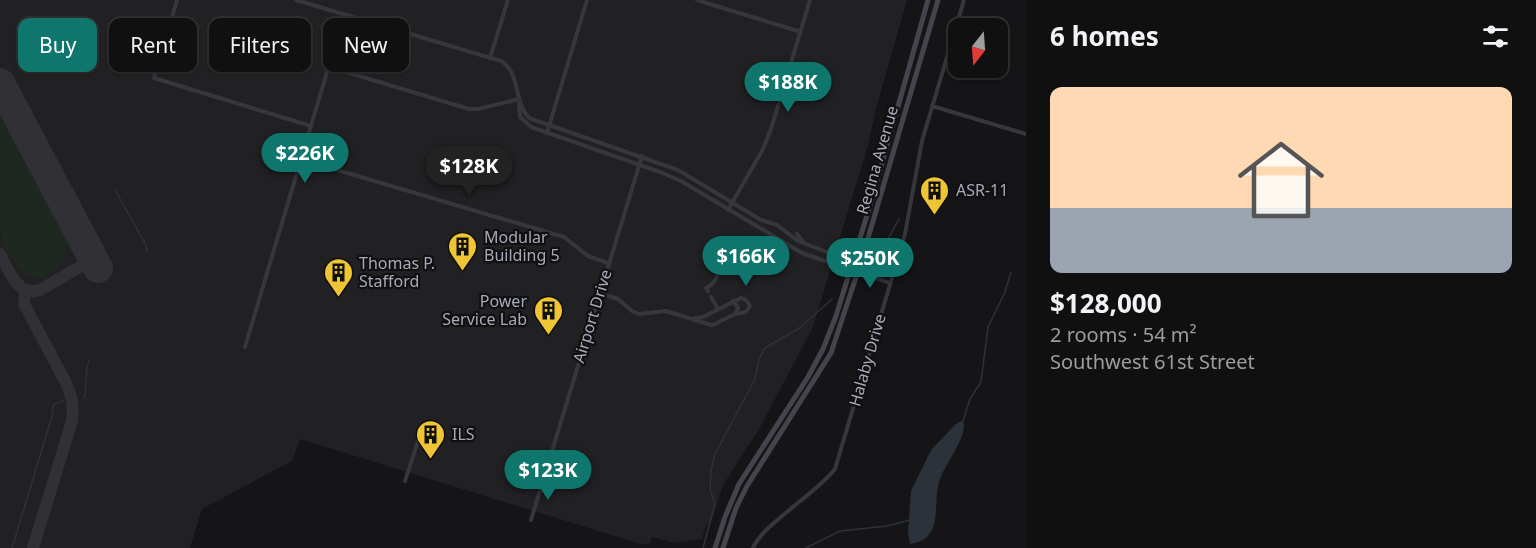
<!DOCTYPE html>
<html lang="en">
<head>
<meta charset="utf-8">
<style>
	body { margin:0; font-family:"Noto Sans",sans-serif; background:#1e1e1f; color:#f1f3f6; height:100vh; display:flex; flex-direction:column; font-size:22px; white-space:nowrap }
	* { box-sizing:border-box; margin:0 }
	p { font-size:20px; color:#9c9d9f }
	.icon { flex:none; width:33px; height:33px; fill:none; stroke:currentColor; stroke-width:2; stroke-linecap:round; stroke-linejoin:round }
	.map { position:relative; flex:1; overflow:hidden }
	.drawer { display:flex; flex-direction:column; background:#101011; width:510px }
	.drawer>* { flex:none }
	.hud { position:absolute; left:18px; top:18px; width:570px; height:54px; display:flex; gap:12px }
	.needle { width:39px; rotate:197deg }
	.buttons { position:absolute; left:948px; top:18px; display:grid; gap:12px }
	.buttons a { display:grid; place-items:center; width:60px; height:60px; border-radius:12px; background:#101011; box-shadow:0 2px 4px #0004,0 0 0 2px #303031; font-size:30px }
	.price { position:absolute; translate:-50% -51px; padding:0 14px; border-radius:21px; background:#0f766e; color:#fff; font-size:20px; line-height:39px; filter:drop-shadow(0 2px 3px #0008) }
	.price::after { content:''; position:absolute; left:50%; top:36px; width:18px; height:14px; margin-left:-9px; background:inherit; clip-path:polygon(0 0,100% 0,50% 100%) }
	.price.active { background:#222; color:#fff }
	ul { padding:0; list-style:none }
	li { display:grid; align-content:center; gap:12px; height:318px; padding:0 24px }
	li span { display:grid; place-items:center; height:186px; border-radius:12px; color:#555 }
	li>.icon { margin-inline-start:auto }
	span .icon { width:108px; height:108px; fill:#fffc; stroke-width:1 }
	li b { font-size:26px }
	h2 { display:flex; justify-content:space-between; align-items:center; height:72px; padding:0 24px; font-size:26px }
	.chip { padding:0 21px; border-radius:12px; background:#101011; box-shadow:0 2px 4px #0004,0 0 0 2px #303031; font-size:21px; line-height:54px }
	.chip.active { background:#0f766e; color:#fff }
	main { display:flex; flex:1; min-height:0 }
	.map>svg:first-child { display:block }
	.built { fill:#212124 }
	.green { fill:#1f2721 }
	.water { fill:#2b323a }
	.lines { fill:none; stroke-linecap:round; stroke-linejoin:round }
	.stream { stroke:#2b323a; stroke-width:1.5 }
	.taxiway { stroke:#303035; stroke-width:12 }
	.runway { stroke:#303035; stroke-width:30 }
	.minor { stroke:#36363c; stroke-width:4 }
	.secondary { stroke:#44454c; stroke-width:5 }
	.labels { text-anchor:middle; stroke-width:4.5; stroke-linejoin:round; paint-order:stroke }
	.street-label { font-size:16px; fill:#a7aab7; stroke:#101012 }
	.poi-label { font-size:16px; fill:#a7aab7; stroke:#101012; text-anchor:start }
</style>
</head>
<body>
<main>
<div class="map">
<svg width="1026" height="548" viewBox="0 0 1026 548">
	<rect width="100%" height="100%" fill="#151517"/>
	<!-- built -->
	<path class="built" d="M0,0H907L877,105L868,145L813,327L758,431L723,485L710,526L706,525L702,539L675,543L652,537L649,544L645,543L644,545L300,439L292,461L202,509L190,548H0Z"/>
	<!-- green -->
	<path class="green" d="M0,115L67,241C69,260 51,284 30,277C18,272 7,252 2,241C0,232 0,218 0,208C0,177 0,146 0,115Z"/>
	<!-- water -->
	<path class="water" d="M963,420C969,435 945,464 940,479C931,503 946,539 910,544L908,533L911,491L931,450L956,424Z"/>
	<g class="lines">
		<!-- stream -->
		<g class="stream">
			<path d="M115,190L146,245L147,252"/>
			<path d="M877,259L899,219"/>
			<path d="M84,398C88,386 84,373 89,361"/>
			<path d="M963,421L970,399L981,382L988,327L1005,292L1011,272"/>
			<path d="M12,548L53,413V405L63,401"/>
			<path d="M703,548L715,504L710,489L711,470L715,454L755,379L759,359L765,348L798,329L832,299"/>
			<path d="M806,548L840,531L887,526L910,520"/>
		</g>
		<!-- taxiway -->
		<g class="taxiway">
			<path d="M0,254C9,270 17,297 40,290L93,259"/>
			<path d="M25,291L24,304L66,383C72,396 74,406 72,421L33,548"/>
		</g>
		<!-- runway -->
		<path class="runway" d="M0,83L98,268"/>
		<!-- minor -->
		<g class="minor">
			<path d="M177,0L154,78L311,126"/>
			<path d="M296,0L501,61C521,73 513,101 529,118L678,170L761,220L777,225L798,241L840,257L893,272"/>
			<path d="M697,0L801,32"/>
			<path d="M490,58L508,0"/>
			<path d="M346,72L469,109H478L519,99"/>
			<path d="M519,103L520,117L531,127L660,172L681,181L802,253L890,283"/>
			<path d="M932,106L1026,134"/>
			<path d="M547,133L587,0"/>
			<path d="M317,164L564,237L588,256L608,263"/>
			<path d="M728,210L763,149L771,129L810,0"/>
			<path d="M797,234L803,242"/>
			<path d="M708,291L706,288L712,284L716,279L728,241L778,256H782L789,246"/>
			<path d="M599,293L618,299L632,311L639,314L666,311L711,325H713L735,314L746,312L750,306L746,300L741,298L703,317L691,319"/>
			<path d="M711,297L718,309"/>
			<path d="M733,301L738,308L735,314"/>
			<path d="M245,347L344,15"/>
			<path d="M405,481L421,432"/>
			<path d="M531,520L642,156"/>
			<path d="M753,548C762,525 817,493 835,469L905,234L922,141L964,0"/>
		</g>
		<!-- secondary -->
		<g class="secondary">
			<path d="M715,548L725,517L739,484L808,377L823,349L836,316L872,199L928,0"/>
			<path d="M723,548L736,508L747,486L831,353L861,262L938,0"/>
		</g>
	</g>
	<!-- icons -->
	<defs>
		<symbol id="building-pin" viewBox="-11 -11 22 30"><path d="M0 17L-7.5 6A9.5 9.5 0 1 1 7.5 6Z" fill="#f0c533" stroke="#101012"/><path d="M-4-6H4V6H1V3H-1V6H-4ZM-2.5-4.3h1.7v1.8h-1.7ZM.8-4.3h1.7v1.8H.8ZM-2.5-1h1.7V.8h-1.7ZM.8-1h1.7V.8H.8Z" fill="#111"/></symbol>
	</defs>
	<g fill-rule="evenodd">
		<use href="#building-pin" x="918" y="174" width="33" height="45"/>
		<use href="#building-pin" x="446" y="230" width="33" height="45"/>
		<use href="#building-pin" x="322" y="256" width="33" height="45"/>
		<use href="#building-pin" x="532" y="294" width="33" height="45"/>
		<use href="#building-pin" x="414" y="418" width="33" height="45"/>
	</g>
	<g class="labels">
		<!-- street labels -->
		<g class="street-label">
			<text transform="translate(877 160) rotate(-74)" y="6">Regina Avenue</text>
			<text transform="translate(592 316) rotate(-73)" y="6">Airport Drive</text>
			<text transform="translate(867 360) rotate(-74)" y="6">Halaby Drive</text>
		</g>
		<!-- poi labels -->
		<g class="poi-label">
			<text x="956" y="196">ASR-11</text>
			<text x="484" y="243">Modular<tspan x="484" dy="18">Building 5</tspan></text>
			<text x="359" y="269">Thomas P.<tspan x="359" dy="18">Stafford</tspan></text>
			<text x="527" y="307" text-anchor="end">Power<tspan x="527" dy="18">Service Lab</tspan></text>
			<text x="452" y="440">ILS</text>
		</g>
	</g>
</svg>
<div class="buttons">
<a><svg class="needle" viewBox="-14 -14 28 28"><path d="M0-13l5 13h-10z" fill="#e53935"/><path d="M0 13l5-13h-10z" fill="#9c9d9f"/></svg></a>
</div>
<b class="price" style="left:788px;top:113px">$188K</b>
<b class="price" style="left:305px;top:184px">$226K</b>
<b class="price active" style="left:469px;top:197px">$128K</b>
<b class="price" style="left:746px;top:287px">$166K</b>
<b class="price" style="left:870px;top:289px">$250K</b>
<b class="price" style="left:548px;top:501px">$123K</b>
<div class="hud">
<a class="chip active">Buy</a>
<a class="chip">Rent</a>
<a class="chip">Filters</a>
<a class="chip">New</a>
</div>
</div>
<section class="drawer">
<h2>6 homes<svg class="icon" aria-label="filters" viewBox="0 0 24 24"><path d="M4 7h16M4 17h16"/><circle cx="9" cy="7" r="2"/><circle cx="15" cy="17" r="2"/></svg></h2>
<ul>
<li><span style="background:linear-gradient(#ffd9b3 65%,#9aa5b1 0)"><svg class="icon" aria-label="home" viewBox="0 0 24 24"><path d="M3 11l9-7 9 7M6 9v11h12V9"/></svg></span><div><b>$128,000</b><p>2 rooms · 54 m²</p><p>Southwest 61st Street</p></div></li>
</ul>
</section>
</main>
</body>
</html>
